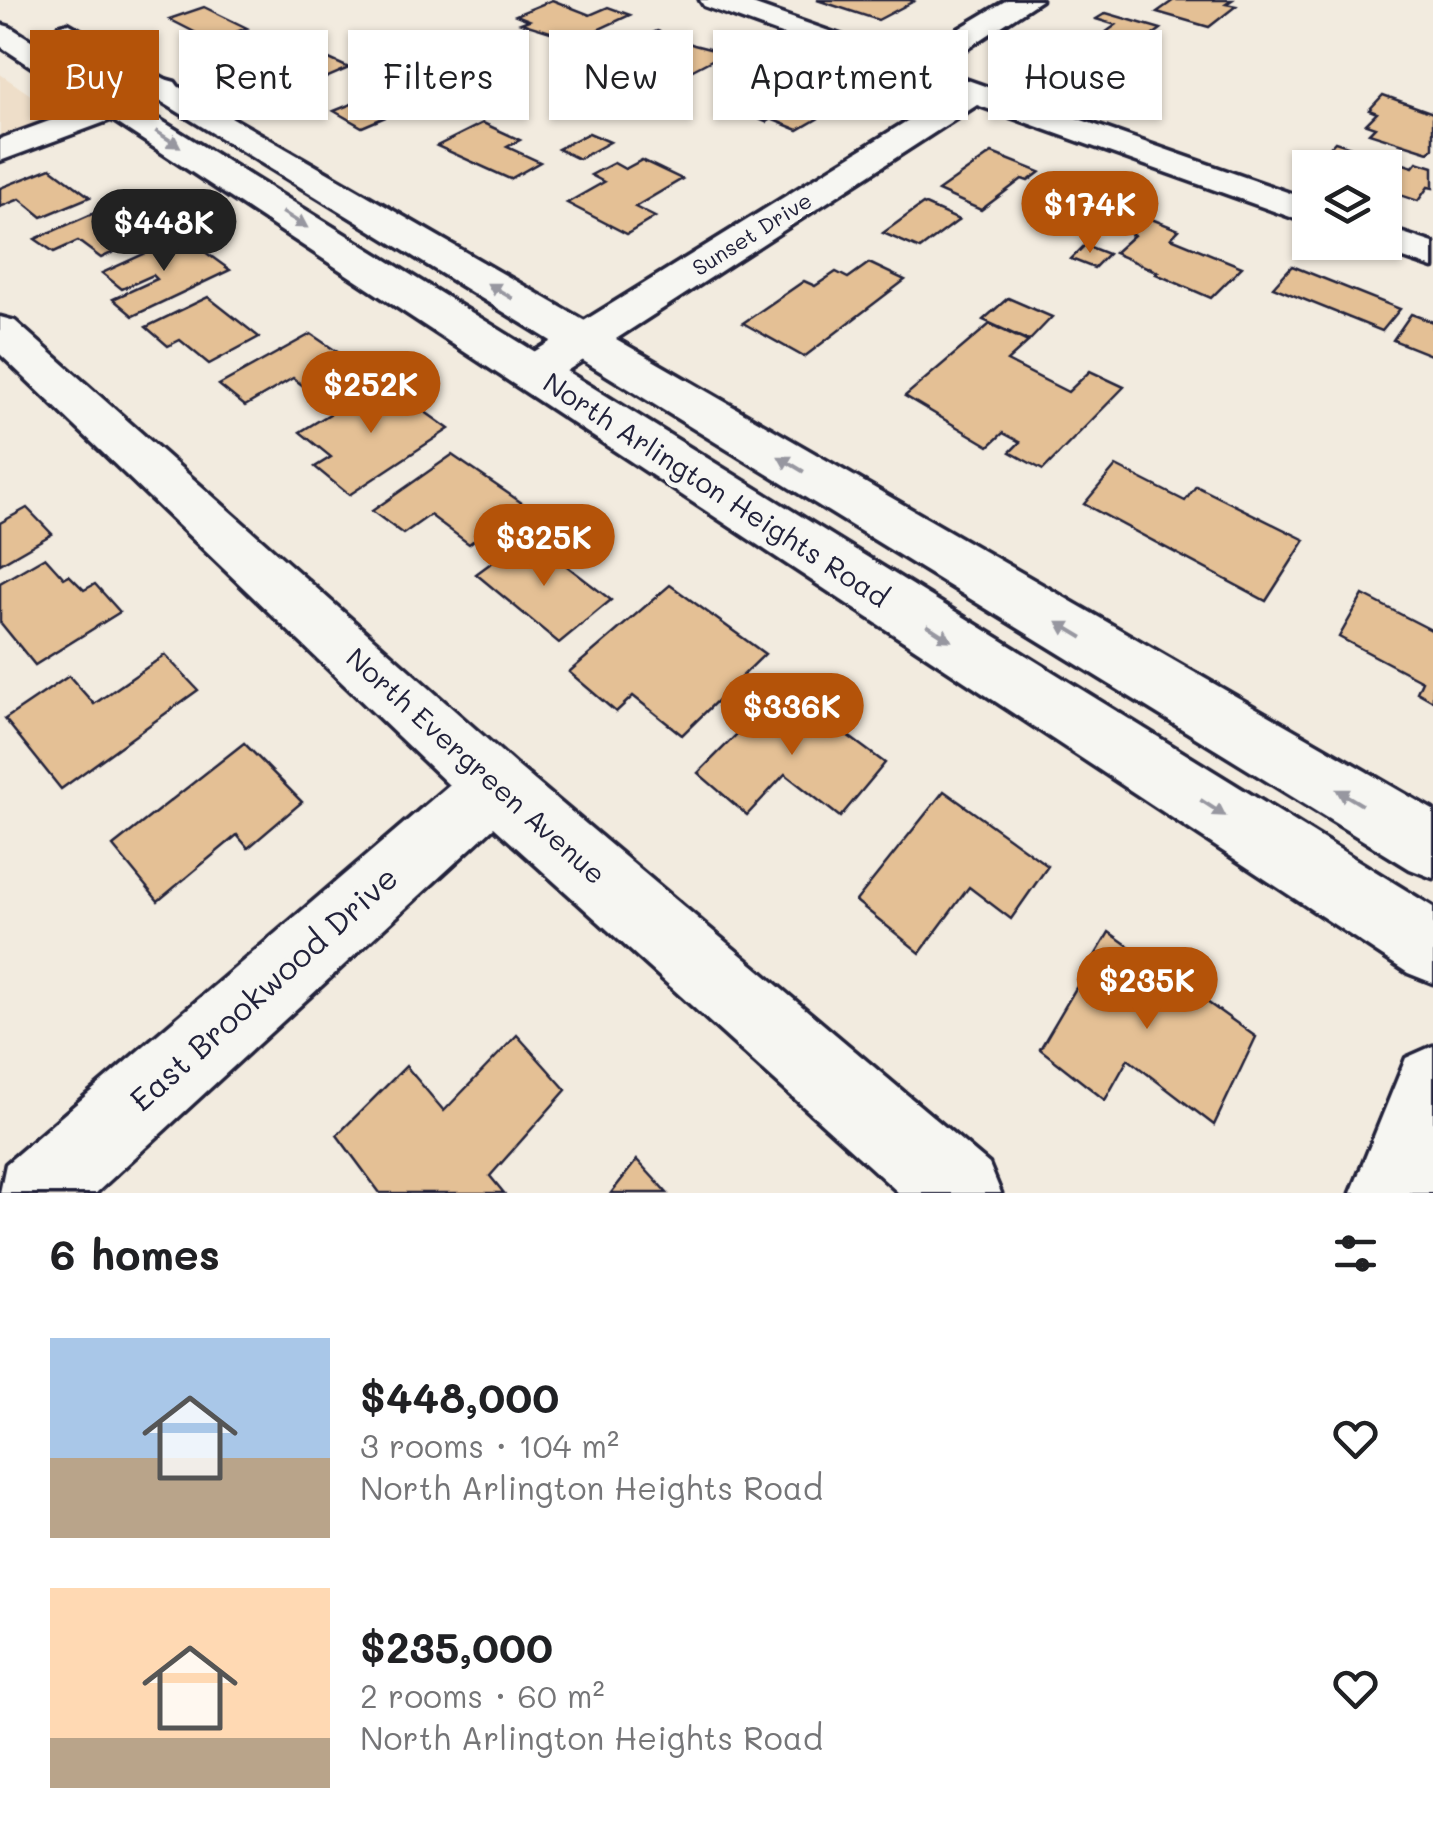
<!DOCTYPE html>
<html lang="en">
<head>
<meta charset="utf-8">
<style>
	body { margin:0; font-family:Mali,sans-serif; background:#f2f2f2; color:#202124; height:100vh; display:flex; flex-direction:column; font-size:38px; white-space:nowrap }
	* { box-sizing:border-box; margin:0 }
	p { font-size:32px; color:#757577 }
	.icon { flex:none; width:55px; height:55px; fill:none; stroke:currentColor; stroke-width:2; stroke-linecap:round; stroke-linejoin:round }
	.map { position:relative; height:1193px; overflow:hidden }
	.drawer { display:flex; flex-direction:column; background:#fff; flex:1 }
	.drawer>* { flex:none }
	.guide { position:absolute; left:30px; top:30px; width:1375px; height:90px; display:flex; gap:20px }
	.controls { position:absolute; left:1292px; top:150px; display:grid; gap:20px }
	.controls a { display:grid; place-items:center; width:110px; height:110px; border-radius:0px; background:#fff; box-shadow:0 2px 8px #0004; font-size:50px }
	.price { position:absolute; translate:-50% -85px; padding:0 22px; border-radius:35px; background:#b45309; color:#fff; font-size:32px; line-height:65px; filter:drop-shadow(0 2px 5px #0008) }
	.price::after { content:''; position:absolute; left:50%; top:60px; width:30px; height:22px; margin-left:-15px; background:inherit; clip-path:polygon(0 0,100% 0,50% 100%) }
	.price.selected { background:#222; color:#fff }
	ul { padding:0; list-style:none }
	li { display:flex; align-items:center; gap:30px; height:250px; padding:0 50px }
	li span { display:grid; place-items:center; flex:none; width:280px; height:200px; border-radius:0px; color:#555 }
	li>.icon { margin-inline-start:auto }
	span .icon { width:120px; height:120px; fill:#fffc; stroke-width:1 }
	li b { font-size:42px }
	h2 { display:flex; justify-content:space-between; align-items:center; height:120px; padding:0 50px; font-size:42px }
	.pill { padding:0 35px; border-radius:0px; background:#fff; box-shadow:0 2px 8px #0004; font-size:35px; line-height:90px }
	.pill.selected { background:#b45309; color:#fff }
	.map>svg:first-child { display:block }
	.built { fill:#eedec9 }
	.building { fill:#e4c095; stroke:#22223b; stroke-width:2.5 }
	.lines { fill:none; stroke-linecap:round; stroke-linejoin:round }
	.minor-casing { stroke:#22223b; stroke-width:7 }
	.major-casing { stroke:#22223b; stroke-width:7 }
	.minor { fill:#f6f6f2; fill-rule:evenodd }
	.major { fill:#f6f6f2; fill-rule:evenodd }
	.oneway { fill:#9797a0 }
	.labels { text-anchor:middle; stroke-width:10; stroke-linejoin:round; paint-order:stroke }
	.far-street-label { font-size:22px; fill:#22223b; stroke:#f6f6f2 }
	.street-label { font-size:28px; fill:#22223b; stroke:#f6f6f2 }
	.near-street-label { font-size:32px; fill:#22223b; stroke:#f6f6f2 }
</style>
</head>
<body>
<div class="map">
<svg width="1433" height="1193" viewBox="0 0 1433 1193">
	<rect width="100%" height="100%" fill="#f2ebdf"/>
	<filter id="ink" filterUnits="userSpaceOnUse"><feTurbulence type="fractalNoise" baseFrequency=".01" numOctaves="2"/><feDisplacementMap in="SourceGraphic" scale="20" xChannelSelector="R" yChannelSelector="G"/><feConvolveMatrix kernelMatrix="1 2 1 2 8 2 1 2 1" color-interpolation-filters="sRGB"/></filter>
	<g filter="url(#ink)">
		<!-- built -->
		<path class="built" d="M0,74L60,115L0,137Z"/>
		<!-- building -->
		<g class="building">
			<path d="M552,0L590,15L608,7L630,15L576,40L521,23L529,20L516,15Z"/>
			<path d="M817,0H912L914,1L878,20Z"/>
			<path d="M1174,0H1232L1226,4L1236,6L1209,27L1157,12Z"/>
			<path d="M204,7L247,28L212,41L169,19Z"/>
			<path d="M1106,13L1161,29L1131,51L1095,40L1116,25L1096,19Z"/>
			<path d="M657,31L694,45L725,53L687,73L622,47Z"/>
			<path d="M316,53L349,68L312,84L278,69Z"/>
			<path d="M1052,54L1138,81L1114,100L1027,71Z"/>
			<path d="M770,84L808,99L824,90L850,100L798,130L771,119L766,122L742,112L748,109L734,103Z"/>
			<path d="M1383,95L1433,113V148L1429,152L1369,133L1375,127L1366,124L1377,113L1369,110Z"/>
			<path d="M369,97L397,112L362,127L334,111Z"/>
			<path d="M483,123L520,140L507,147L540,162L510,179L437,146Z"/>
			<path d="M589,133L610,142L579,159L558,149Z"/>
			<path d="M1335,142L1413,167L1417,162L1433,167V188L1428,187L1418,201L1385,190V168H1342L1327,163L1334,155L1326,152Z"/>
			<path d="M992,153L1040,172L1028,181L1022,179L981,210L938,191Z"/>
			<path d="M642,160L682,179L635,207L655,217L627,234L567,203L604,182L591,175L614,163L625,169Z"/>
			<path d="M51,168L90,197L42,217L20,199L0,207V188Z"/>
			<path d="M923,204L959,220L920,249L883,233Z"/>
			<path d="M108,207L150,235L101,258L78,241L54,252L35,239Z"/>
			<path d="M1139,214L1179,230L1171,238L1242,267L1211,298L1156,274L1158,272L1114,253L1134,235L1121,229Z"/>
			<path d="M183,236L230,270L133,316L113,299L157,279L153,275L122,289L102,273Z"/>
			<path d="M1085,245L1108,254L1094,268L1071,259Z"/>
			<path d="M869,263L905,280L804,357L743,323L804,281L815,286L836,272L848,278Z"/>
			<path d="M1292,266L1400,309L1382,331L1273,287Z"/>
			<path d="M208,297L259,337L209,364L180,340L168,346L146,327Z"/>
			<path d="M1008,298L1052,317L1029,341L983,320Z"/>
			<path d="M1411,314L1433,322V356L1393,340Z"/>
			<path d="M990,324L1028,342L1007,361L1068,392L1090,371L1124,387L1043,470L1010,452L1020,442L1003,433L989,446L905,396Z"/>
			<path d="M311,334L361,368L315,395L293,378L245,406L219,385Z"/>
			<path d="M383,382L449,429L349,495L315,467L331,457L300,432Z"/>
			<path d="M452,455L522,503L469,544L430,515L403,534L372,511Z"/>
			<path d="M1116,466L1185,501L1196,486L1305,540L1266,601L1084,504Z"/>
			<path d="M27,508L52,534L0,564V523Z"/>
			<path d="M528,536L611,600L559,643L476,574Z"/>
			<path d="M45,557L64,578L69,575L84,590L95,584L120,612L35,665L0,622V583Z"/>
			<path d="M670,585L765,654L682,735L633,696L616,712L569,672Z"/>
			<path d="M1363,595L1433,631V701L1417,692L1422,681L1339,637Z"/>
			<path d="M165,655L198,690L61,789L5,719L69,676L94,704Z"/>
			<path d="M783,688L885,763L840,817L785,774L747,815L698,773Z"/>
			<path d="M244,743L302,802L248,848L237,835L158,901L113,846Z"/>
			<path d="M944,791L1048,866L1011,919L969,887L920,953L856,901Z"/>
			<path d="M1109,932L1256,1037L1214,1125L1128,1059L1105,1100L1040,1049Z"/>
			<path d="M517,1035L566,1090L490,1176L504,1193H380L337,1135L406,1066L444,1111Z"/>
			<path d="M637,1160L667,1193H611Z"/>
		</g>
		<g class="lines">
			<defs>
				<g id="minor">
					<path d="M700,0H741L908,59L1007,0H1041L936,69L1310,200V224L977,105L548,383L532,388L516,383L510,373L516,363L949,95L704,6Z"/>
					<path d="M164,79L175,82L180,89L175,96L0,161V139Z"/>
					<path d="M1385,227L1433,243V268L1371,247L1368,242H1385Z"/>
					<path d="M0,317L15,321L516,765L989,1164L1001,1193H899L494,827L96,1193H0L6,1164L449,785L0,354Z"/>
					<path d="M1433,1046V1193H1351L1406,1058Z"/>
				</g>
				<g id="major">
					<path d="M68,23L1433,810V878L1410,869L58,38L53,32L58,26Z"/>
					<path d="M0,24L10,27L1433,907V983L1408,973L0,46Z"/>
				</g>
			</defs>
			<!-- minor casing -->
			<use href="#minor" class="minor-casing"/>
			<!-- major casing -->
			<use href="#major" class="major-casing"/>
			<!-- minor -->
			<use href="#minor" class="minor"/>
			<!-- major -->
			<use href="#major" class="major"/>
		</g>
		<!-- one-way arrows -->
		<defs><path id="oneway-solid" d="M-6-.8H1V-3.2L6.5 0L1 3.2V.8H-6Z" transform="scale(2.5)"/></defs>
		<g class="oneway">
			<use href="#oneway-solid" transform="translate(168 139) rotate(33)"/>
			<use href="#oneway-solid" transform="translate(295 220) rotate(32)"/>
			<use href="#oneway-solid" transform="translate(500 291) rotate(-149)"/>
			<use href="#oneway-solid" transform="translate(791 464) rotate(-149)"/>
			<use href="#oneway-solid" transform="translate(1070 630) rotate(-149)"/>
			<use href="#oneway-solid" transform="translate(939 633) rotate(33)"/>
			<use href="#oneway-solid" transform="translate(1349 797) rotate(-149)"/>
			<use href="#oneway-solid" transform="translate(1213 808) rotate(33)"/>
		</g>
	</g>
	<g class="labels">
		<!-- far-street labels -->
		<g class="far-street-label">
			<text transform="translate(752 234) rotate(-32)" y="8">Sunset Drive</text>
		</g>
		<!-- street labels -->
		<g class="street-label">
			<text transform="translate(716 490) rotate(33)" y="10">North Arlington Heights Road</text>
			<text transform="translate(476 766) rotate(42)" y="10">North Evergreen Avenue</text>
		</g>
		<!-- near-street labels -->
		<g class="near-street-label">
			<text transform="translate(264 989) rotate(-42)" y="11">East Brookwood Drive</text>
		</g>
	</g>
</svg>
<div class="controls">
<a><svg class="icon" aria-label="layers" viewBox="0 0 24 24"><path d="M12 4l9 5-9 5-9-5zM3 14l9 5 9-5"/></svg></a>
</div>
<b class="price" style="left:1090px;top:256px">$174K</b>
<b class="price selected" style="left:164px;top:274px">$448K</b>
<b class="price" style="left:371px;top:436px">$252K</b>
<b class="price" style="left:544px;top:589px">$325K</b>
<b class="price" style="left:792px;top:758px">$336K</b>
<b class="price" style="left:1147px;top:1032px">$235K</b>
<div class="guide">
<a class="pill selected">Buy</a>
<a class="pill">Rent</a>
<a class="pill">Filters</a>
<a class="pill">New</a>
<a class="pill">Apartment</a>
<a class="pill">House</a>
</div>
</div>
<section class="drawer">
<h2>6 homes<svg class="icon" aria-label="filters" viewBox="0 0 24 24"><path d="M4 7h16M4 17h16"/><circle cx="9" cy="7" r="2"/><circle cx="15" cy="17" r="2"/></svg></h2>
<ul>
<li><span style="background:linear-gradient(#a9c7e8 60%,#b9a48a 0)"><svg class="icon" aria-label="home" viewBox="0 0 24 24"><path d="M3 11l9-7 9 7M6 9v11h12V9"/></svg></span><div><b>$448,000</b><p>3 rooms · 104 m²</p><p>North Arlington Heights Road</p></div><svg class="icon" aria-label="heart" viewBox="0 0 24 24"><path d="M12 20l-8-8c-3-5 5-10 8-4 3-6 11-1 8 4z"/></svg></li>
<li><span style="background:linear-gradient(#ffd9b3 75%,#b9a48a 0)"><svg class="icon" aria-label="home" viewBox="0 0 24 24"><path d="M3 11l9-7 9 7M6 9v11h12V9"/></svg></span><div><b>$235,000</b><p>2 rooms · 60 m²</p><p>North Arlington Heights Road</p></div><svg class="icon" aria-label="heart" viewBox="0 0 24 24"><path d="M12 20l-8-8c-3-5 5-10 8-4 3-6 11-1 8 4z"/></svg></li>
</ul>
</section>
</body>
</html>
